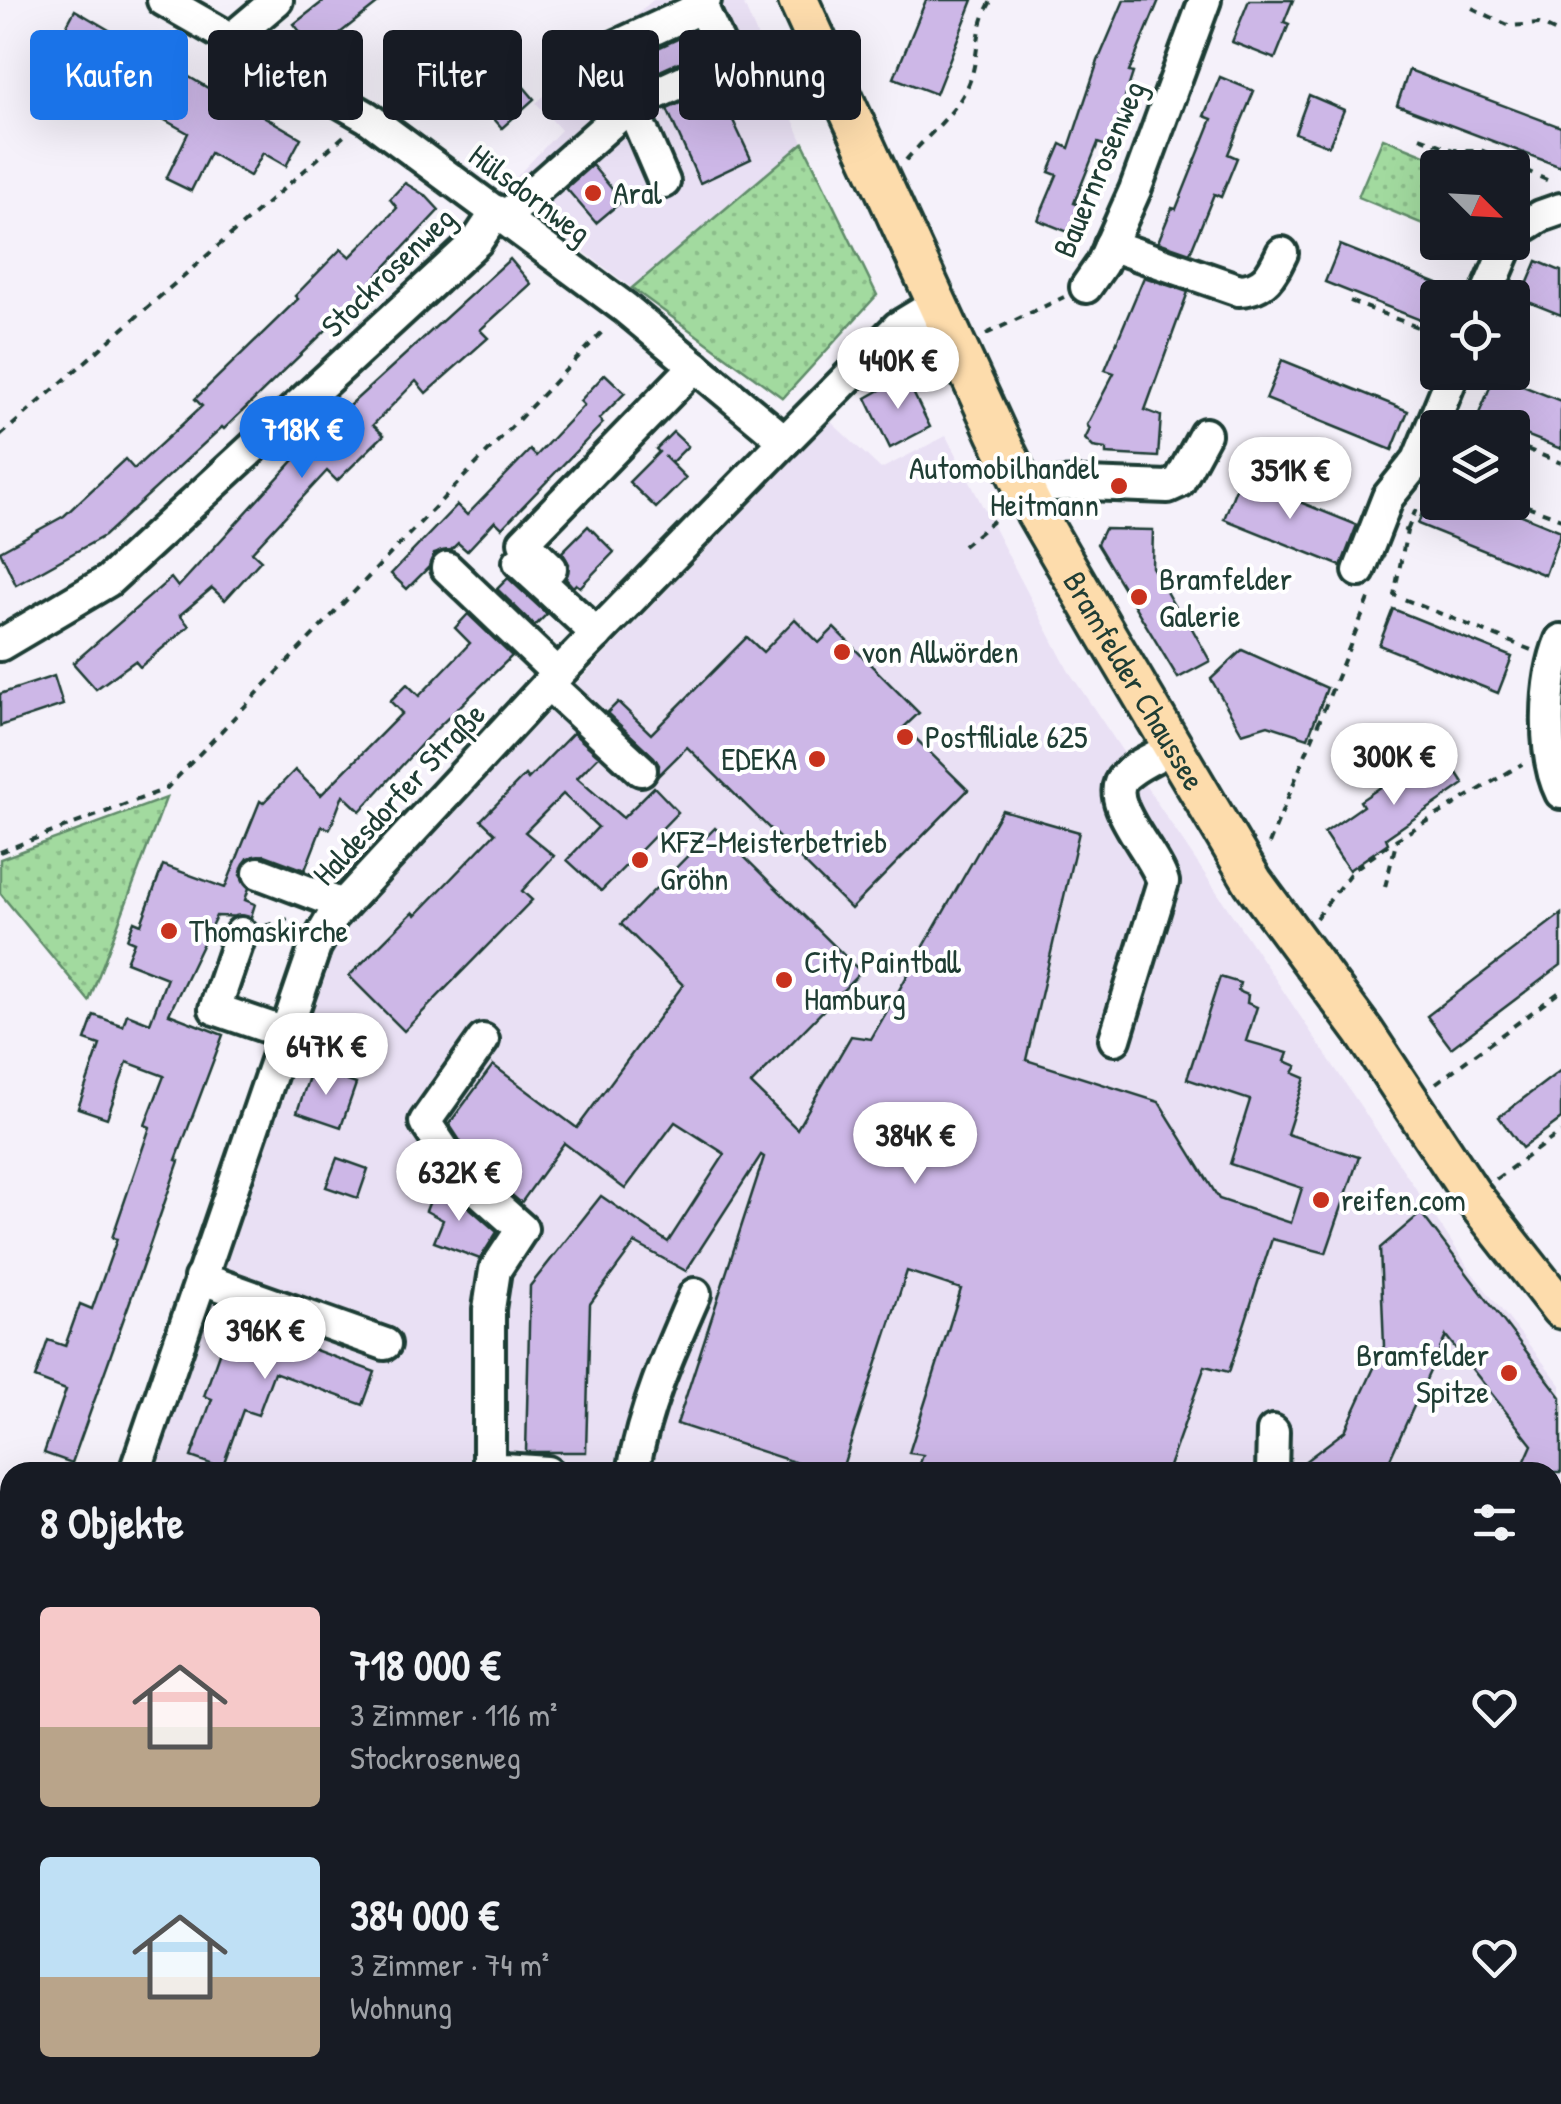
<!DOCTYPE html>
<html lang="de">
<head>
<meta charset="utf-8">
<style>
	body { margin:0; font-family:"Patrick Hand",sans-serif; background:#242831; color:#f1f3f6; height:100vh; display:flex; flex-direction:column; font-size:38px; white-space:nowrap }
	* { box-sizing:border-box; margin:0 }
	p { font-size:32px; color:#9ea1a6 }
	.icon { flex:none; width:55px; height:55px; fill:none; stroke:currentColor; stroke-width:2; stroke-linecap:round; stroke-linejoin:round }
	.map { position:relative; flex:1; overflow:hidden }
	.side { position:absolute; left:0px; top:1462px; width:1562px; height:642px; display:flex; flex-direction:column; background:#171b24; border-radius:30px 30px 0 0; box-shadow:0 10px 40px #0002 }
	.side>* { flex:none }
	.guide { position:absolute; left:30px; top:30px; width:1000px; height:90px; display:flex; gap:20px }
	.needle { width:65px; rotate:114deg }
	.tools { position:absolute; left:1420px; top:150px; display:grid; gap:20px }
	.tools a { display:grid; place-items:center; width:110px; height:110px; border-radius:10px; background:#171b24; box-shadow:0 10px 40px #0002; font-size:50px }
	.price { position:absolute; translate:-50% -85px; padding:0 22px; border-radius:35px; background:#fff; color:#222; font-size:32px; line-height:65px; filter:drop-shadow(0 2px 5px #0008) }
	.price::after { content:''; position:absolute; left:50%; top:60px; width:30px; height:22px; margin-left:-15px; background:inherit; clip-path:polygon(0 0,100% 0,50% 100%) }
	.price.selected { background:#1a73e8; color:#fff }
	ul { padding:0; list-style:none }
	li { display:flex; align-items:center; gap:30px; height:250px; padding:0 40px }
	li span { display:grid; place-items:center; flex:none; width:280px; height:200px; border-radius:10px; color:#555 }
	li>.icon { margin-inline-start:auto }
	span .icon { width:120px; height:120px; fill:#fffc; stroke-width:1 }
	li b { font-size:42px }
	h2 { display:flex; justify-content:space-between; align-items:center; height:120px; padding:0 40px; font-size:42px }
	.tag { padding:0 35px; border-radius:10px; background:#171b24; box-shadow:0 10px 40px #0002; font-size:35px; line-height:90px }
	.tag.selected { background:#1a73e8; color:#fff }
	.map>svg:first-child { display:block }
	.built { fill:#e9e0f4 }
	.green { fill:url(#green-dots); stroke:#608c6a; stroke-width:2.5 }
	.building { fill:#cdb7e7; stroke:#1f3d34; stroke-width:2.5 }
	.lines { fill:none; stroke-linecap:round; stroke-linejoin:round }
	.minor-casing { stroke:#1f3d34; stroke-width:38 }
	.major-casing { stroke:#1f3d34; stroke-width:45 }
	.path { stroke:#1f3d34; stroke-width:4; stroke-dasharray:8 8; stroke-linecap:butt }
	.minor { stroke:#fff; stroke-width:30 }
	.major { stroke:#fddcac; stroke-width:38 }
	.poi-dot { fill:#c8321e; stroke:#fff; stroke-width:4 }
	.labels { text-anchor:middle; stroke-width:8; stroke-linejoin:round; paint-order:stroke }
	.street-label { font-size:32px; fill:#1f3d34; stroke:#fff }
	.poi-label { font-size:32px; fill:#1f3d34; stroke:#fff; text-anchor:start }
</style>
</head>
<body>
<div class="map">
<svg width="1561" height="2104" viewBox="0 0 1561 2104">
	<defs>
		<pattern id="green-dots" width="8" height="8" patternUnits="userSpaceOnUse" patternTransform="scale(2.5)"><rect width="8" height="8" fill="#a2da9f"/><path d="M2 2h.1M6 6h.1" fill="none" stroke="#8bbc8a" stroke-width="1.8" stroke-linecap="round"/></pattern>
	</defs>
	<rect width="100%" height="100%" fill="#f5f1fa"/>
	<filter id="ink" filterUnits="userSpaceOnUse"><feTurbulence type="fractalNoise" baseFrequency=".01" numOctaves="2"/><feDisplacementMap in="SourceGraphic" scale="20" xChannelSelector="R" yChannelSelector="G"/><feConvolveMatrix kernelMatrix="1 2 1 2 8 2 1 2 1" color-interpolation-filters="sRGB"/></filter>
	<g filter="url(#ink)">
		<!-- built -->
		<g class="built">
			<path d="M653,0H742L803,143L632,288L503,191L561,130L536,103Z"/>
			<path d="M830,421L881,469L946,436L1068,670L1473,1274L1561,1385V1552H1553L1552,1472H142L316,953Z"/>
			<path d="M1552,1654H1561V2104H291L292,2095H1552Z"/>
		</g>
		<!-- green -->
		<g class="green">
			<path d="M1383,138L1455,167L1438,168L1437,230L1358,197Z"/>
			<path d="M803,143L877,295L783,398L632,288Z"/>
			<path d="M166,798L89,1001L0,893V859Z"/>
		</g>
		<!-- building -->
		<g class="building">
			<path d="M325,0H382L316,52L294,24Z"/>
			<path d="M926,0H973L936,94L894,78Z"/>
			<path d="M1124,0H1159L1129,72L1133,73L1109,147L1098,143L1074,203L1084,207L1073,234L1038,220L1057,175L1049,172L1061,144L1069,148L1098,61Z"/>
			<path d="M1249,0H1293L1284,22L1289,24L1275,59L1232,42Z"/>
			<path d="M75,10L249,112L251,109L301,138L286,166L263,153L250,176L210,153L191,191L166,179L188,133L95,81L105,63L60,38Z"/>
			<path d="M693,32L702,52L640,80L631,60Z"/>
			<path d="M506,66L534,99L502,128L473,95Z"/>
			<path d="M1409,70L1561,127V167L1397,105Z"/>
			<path d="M1220,77L1254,91L1228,154L1237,158L1221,197L1214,194L1190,253L1158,242L1172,208L1176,209L1212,119L1204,116Z"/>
			<path d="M717,86L751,159L700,183L667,109Z"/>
			<path d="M1309,95L1344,110L1329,146L1295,133Z"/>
			<path d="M592,165L622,201L596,223L566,188Z"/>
			<path d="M405,183L426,196L439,210L323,333L224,429L222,427L104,536L16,585L0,551L64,516L125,459L134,469L202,406L195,399L298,299L295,296L341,249L350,257L369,238L397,208L390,199Z"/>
			<path d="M1340,245L1438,284V327L1325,282Z"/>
			<path d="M510,259L531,284L480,330L488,338L426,393L416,381L373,425L384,435L337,481L327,471L252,552L261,560L225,600L212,588L180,615L189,626L140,667L135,661L96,689L73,663L171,578L178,587L316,436Z"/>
			<path d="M1537,261L1561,271V315L1521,299Z"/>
			<path d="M1144,277L1188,292L1145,410L1161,416L1158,457L1106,454V449L1093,447L1085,439L1090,429L1087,425L1114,373L1105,370Z"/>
			<path d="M1282,360L1408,411L1392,450L1266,399Z"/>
			<path d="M605,374L625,393L599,419L603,423L502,528L495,521L467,551L458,543L451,550L434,554L429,567L407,589L391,574L457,505L467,515L530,450L536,456L584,405L580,401Z"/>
			<path d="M1495,375L1561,401V449L1478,416Z"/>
			<path d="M905,376L930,427L890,448L866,398Z"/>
			<path d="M673,432L688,446L671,463L664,456L686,478L656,508L629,482L659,452L656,449Z"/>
			<path d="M1240,478L1357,525L1341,566L1224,519Z"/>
			<path d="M1426,502H1490L1561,531L1545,575L1418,524Z"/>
			<path d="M588,526L614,552L580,587L576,584L573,587L566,579L569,564L562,552Z"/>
			<path d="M1104,529L1153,530L1152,567L1180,616L1184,614L1210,661L1178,678L1097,544Z"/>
			<path d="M508,578L547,614L535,626L497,589Z"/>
			<path d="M1393,609L1512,657L1498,693L1379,645Z"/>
			<path d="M468,614L512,656L428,737L360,811L343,795L330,829L322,826L305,870L265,855L248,858L240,875L249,888L245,900L255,904L251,917L216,916L169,1014L223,1035L176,1160L179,1161L139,1276L72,1463L44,1453L66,1390L35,1378L48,1340L65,1346L80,1304L92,1309L117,1239L112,1238L150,1127L145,1125L164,1076L127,1062L107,1118L78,1108L100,1045L85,1040L94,1015L123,1026L127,1014L150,1023L167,978L126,962L134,942L127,939L134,921L141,924L163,865L225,888L260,801L263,803L295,770L321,795L402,713L390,701L407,684L419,696L470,643L455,628Z"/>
			<path d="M795,619L819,643L834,628L919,713L904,727L968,790L851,909L687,747L658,776L659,765L654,757L607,713L618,702L651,734L747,637L763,652Z"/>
			<path d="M1242,650L1327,688L1308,738L1268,725L1242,733L1211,679Z"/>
			<path d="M54,676L63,705L0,726V694Z"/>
			<path d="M573,733L599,756L577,778L623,818L654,787L678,812L601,891L567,860L598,827L563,794L525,832L554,856L522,891L532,900L404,1031L349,976L413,912L416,915L495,833L481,820L525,775L528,779Z"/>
			<path d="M1440,747L1464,784L1386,838L1388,843L1349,870L1324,833L1363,806L1360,801Z"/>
			<path d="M1002,810L1079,832L1026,1060L1159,1102L1219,1199L1291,1223L1302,1188L1230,1164L1250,1100L1187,1079L1220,977L1240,983L1238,991L1248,995L1247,1003L1257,1007L1246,1041L1288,1053L1285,1061L1297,1066L1293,1073L1305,1078L1287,1134L1359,1157L1326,1253L1272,1239L1229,1372L1205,1366L1167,1472H917L923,1455L909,1453L961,1289L907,1271L841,1472H825L677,1424L764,1157L761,1155L686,1271L635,1243L590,1304L586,1452H526L530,1286L601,1196L668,1242L725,1154L675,1122L625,1189L564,1143L521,1203L474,1162L449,1124L493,1065L577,1128L683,985L621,924L715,828L861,972L751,1084L797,1129L851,1036L871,1039Z"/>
			<path d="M1561,914V965L1451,1048L1427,1016Z"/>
			<path d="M312,1068L356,1084L341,1127L297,1112Z"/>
			<path d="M1561,1070V1119L1522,1148L1499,1117Z"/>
			<path d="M337,1158L368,1169L358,1198L326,1187Z"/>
			<path d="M438,1180L497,1232L480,1259L434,1242L443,1220L426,1211Z"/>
			<path d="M1421,1213L1561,1397V1472H1520L1532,1445L1446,1336L1384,1472H1291L1345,1431L1384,1346L1380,1248Z"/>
			<path d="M231,1319L375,1372L363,1405L274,1372L258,1415L243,1410L222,1468L191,1457L212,1399L204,1396Z"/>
		</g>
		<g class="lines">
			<defs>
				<g id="minor">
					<path d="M163,0L367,117L625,308L785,441"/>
					<path d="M702,7L727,61L778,82L827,64"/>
					<path d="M231,39L277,0"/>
					<path d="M664,182L631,105L727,61"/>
					<path d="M505,217L631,105L606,51L702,7L705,0"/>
					<path d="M1512,234L1541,216L1561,209"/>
					<path d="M1110,245L1239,290C1265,289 1272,274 1282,253"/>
					<path d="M1086,287L1102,264L1135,190L1205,0"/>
					<path d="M1485,298L1509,242"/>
					<path d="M1023,486L1087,484L1168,487L1179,482L1205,434"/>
					<path d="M519,562L597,634"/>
					<path d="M447,568L558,674"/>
					<path d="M551,568L524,542L695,366"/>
					<path d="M1359,571L1388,497L1418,460L1454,372"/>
					<path d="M1561,640C1545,679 1542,755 1561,793"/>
					<path d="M0,645L108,581L477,241L497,211"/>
					<path d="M548,684L641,770"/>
					<path d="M259,873L343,905"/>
					<path d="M241,933L215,1009L285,1033"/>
					<path d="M1115,1039L1163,882C1155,853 1100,799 1125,776C1137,764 1158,756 1173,747"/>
					<path d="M483,1040L425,1122L460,1174L522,1229L495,1270L489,1309V1468L547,1472"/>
					<path d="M200,1278L385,1344"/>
					<path d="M135,1472L315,947L333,916L548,684L785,441L898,327L936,304"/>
					<path d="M633,1472C644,1409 669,1353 695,1294"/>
					<path d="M1272,1472L1273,1431"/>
					<path d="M1552,1679H1561"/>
					<path d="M0,1832L10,1831"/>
					<path d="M1552,1887L1561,1890"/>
					<path d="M0,1979L10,1977"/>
					<path d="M57,2095L59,2104"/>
					<path d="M991,2095L1009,2101"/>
					<path d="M1319,2095L1327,2104"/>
					<path d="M418,2104V2095"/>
					<path d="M616,2104L617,2095"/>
				</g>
				<g id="major">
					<path id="s1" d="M798,0L997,434L1036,513L1109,639L1253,882L1364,1032L1473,1197L1561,1309"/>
					<path d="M1552,1574L1561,1573"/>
					<path d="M0,1598H10"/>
					<path d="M1552,1609H1561"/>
				</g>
			</defs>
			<!-- minor casing -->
			<use href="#minor" class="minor-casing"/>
			<!-- major casing -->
			<use href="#major" class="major-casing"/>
			<!-- path -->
			<g class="path">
				<path d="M1472,8L1510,26L1539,24L1561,34"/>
				<path d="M1420,137L1453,150H1481L1551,182"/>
				<path d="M906,160C924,139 949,119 963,95C982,65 972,29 992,0"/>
				<path d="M1350,301L1438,335"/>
				<path d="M986,334L1064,297"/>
				<path d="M0,436L344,136"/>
				<path d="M1512,443L1561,463"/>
				<path d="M1512,500L1561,519"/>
				<path d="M1404,530L1407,531L1394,595L1531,650"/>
				<path d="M1407,531L1416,509"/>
				<path d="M963,546L998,517"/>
				<path d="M1269,844L1371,594"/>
				<path d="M0,852L166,789L606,328"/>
				<path d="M1385,887L1397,839"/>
				<path d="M1316,918L1352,871L1397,839L1522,764"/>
				<path d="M265,926L295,917"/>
				<path d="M1436,1083L1561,991"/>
				<path d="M1496,1179L1561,1132"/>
				<path d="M925,2104L928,2095"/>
				<path d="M1198,2104L1201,2095"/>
				<path d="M1487,2104L1492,2095"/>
			</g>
			<!-- minor -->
			<use href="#minor" class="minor"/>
			<!-- major -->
			<use href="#major" class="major"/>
		</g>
	</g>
	<!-- markers -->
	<g class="poi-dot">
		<circle cx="593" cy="193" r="10"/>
		<circle cx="1119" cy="486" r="10"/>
		<circle cx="1139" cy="597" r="10"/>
		<circle cx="842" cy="652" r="10"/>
		<circle cx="905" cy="737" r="10"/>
		<circle cx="817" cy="759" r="10"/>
		<circle cx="640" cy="860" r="10"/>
		<circle cx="169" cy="931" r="10"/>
		<circle cx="784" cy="980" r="10"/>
		<circle cx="1321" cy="1200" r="10"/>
		<circle cx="1509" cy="1373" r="10"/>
	</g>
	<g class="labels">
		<!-- street labels -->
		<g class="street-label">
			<text transform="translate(1099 169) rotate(-67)" y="11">Bauernrosenweg</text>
			<text transform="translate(530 194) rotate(37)" y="11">Hülsdornweg</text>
			<text transform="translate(388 272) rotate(-44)" y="11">Stockrosenweg</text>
			<text dy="11" stroke="none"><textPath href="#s1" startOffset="760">Bramfelder Chaussee</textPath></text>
			<text transform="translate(399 794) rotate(-47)" y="11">Haldesdorfer Straße</text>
		</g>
		<!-- poi labels -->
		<g class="poi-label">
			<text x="613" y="204">Aral</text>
			<text x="1099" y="479" text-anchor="end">Automobilhandel<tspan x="1099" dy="37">Heitmann</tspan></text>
			<text x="1159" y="590">Bramfelder<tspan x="1159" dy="37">Galerie</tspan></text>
			<text x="862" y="663">von Allwörden</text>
			<text x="925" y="748">Postfiliale 625</text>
			<text x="797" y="770" text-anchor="end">EDEKA</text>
			<text x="660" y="853">KFZ-Meisterbetrieb<tspan x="660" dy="37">Gröhn</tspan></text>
			<text x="189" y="942">Thomaskirche</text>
			<text x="804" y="973">City Paintball<tspan x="804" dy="37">Hamburg</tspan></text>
			<text x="1341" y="1211">reifen.com</text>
			<text x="1489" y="1366" text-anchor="end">Bramfelder<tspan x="1489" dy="37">Spitze</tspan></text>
		</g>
	</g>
</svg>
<div class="tools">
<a><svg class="needle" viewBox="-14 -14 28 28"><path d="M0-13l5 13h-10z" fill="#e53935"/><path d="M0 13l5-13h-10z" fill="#9ea1a6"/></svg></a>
<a><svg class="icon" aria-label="locate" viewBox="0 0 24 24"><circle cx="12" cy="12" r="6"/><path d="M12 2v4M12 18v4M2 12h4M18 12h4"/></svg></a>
<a><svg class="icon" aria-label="layers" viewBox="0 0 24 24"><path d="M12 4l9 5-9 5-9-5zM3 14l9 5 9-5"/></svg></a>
</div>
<b class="price" style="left:898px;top:412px">440K €</b>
<b class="price selected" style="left:302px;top:481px">718K €</b>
<b class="price" style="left:1290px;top:522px">351K €</b>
<b class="price" style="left:1394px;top:808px">300K €</b>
<b class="price" style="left:326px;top:1098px">647K €</b>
<b class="price" style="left:915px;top:1187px">384K €</b>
<b class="price" style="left:459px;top:1224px">632K €</b>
<b class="price" style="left:265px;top:1382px">396K €</b>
<div class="guide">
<a class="tag selected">Kaufen</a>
<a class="tag">Mieten</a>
<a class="tag">Filter</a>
<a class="tag">Neu</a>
<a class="tag">Wohnung</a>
</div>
<section class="side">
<h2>8 Objekte<svg class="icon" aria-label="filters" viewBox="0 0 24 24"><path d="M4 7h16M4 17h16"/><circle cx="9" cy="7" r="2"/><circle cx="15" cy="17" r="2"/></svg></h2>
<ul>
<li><span style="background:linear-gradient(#f6c9c9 60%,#b9a48a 0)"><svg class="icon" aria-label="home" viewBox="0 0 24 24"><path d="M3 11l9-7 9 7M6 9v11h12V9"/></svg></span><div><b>718 000 €</b><p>3 Zimmer · 116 m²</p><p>Stockrosenweg</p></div><svg class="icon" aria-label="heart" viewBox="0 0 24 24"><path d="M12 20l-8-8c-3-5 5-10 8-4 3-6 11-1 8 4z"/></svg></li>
<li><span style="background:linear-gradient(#bfe0f5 60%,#b9a48a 0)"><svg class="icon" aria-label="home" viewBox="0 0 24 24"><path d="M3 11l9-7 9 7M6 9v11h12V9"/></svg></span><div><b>384 000 €</b><p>3 Zimmer · 74 m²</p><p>Wohnung</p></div><svg class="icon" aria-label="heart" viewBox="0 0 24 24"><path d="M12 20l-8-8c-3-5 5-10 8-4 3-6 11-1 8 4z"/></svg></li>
</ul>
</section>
</div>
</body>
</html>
